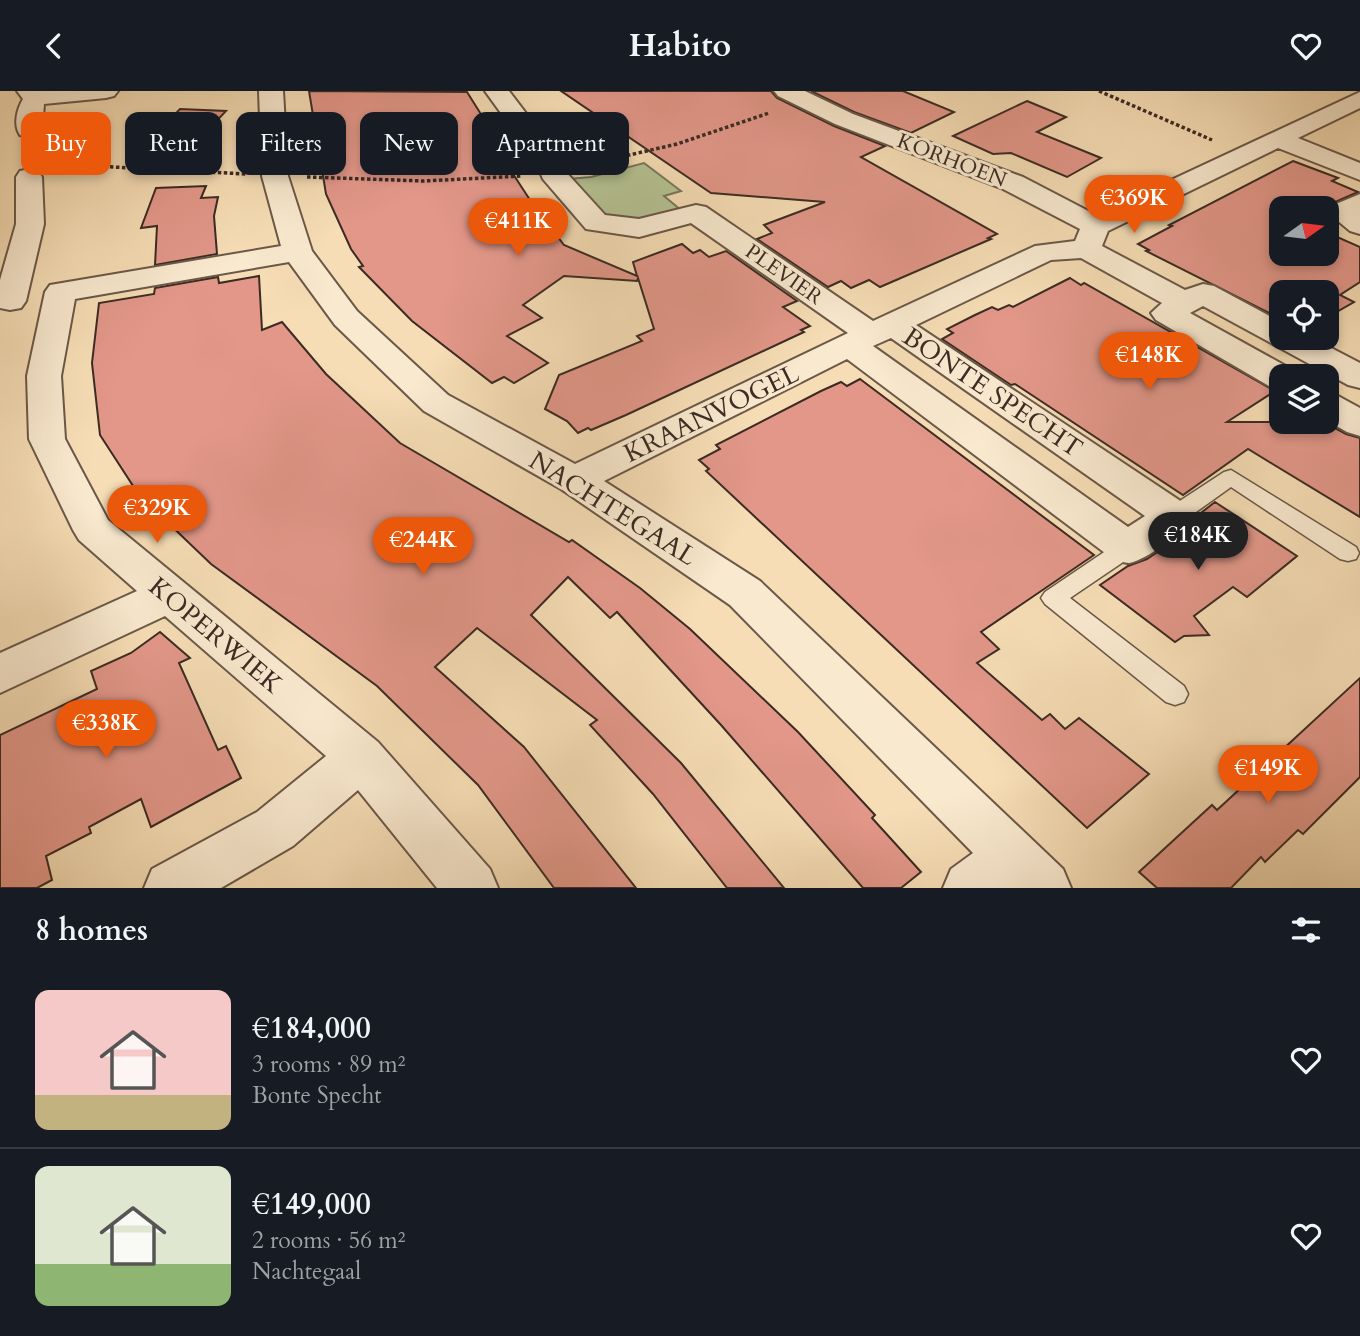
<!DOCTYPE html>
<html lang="en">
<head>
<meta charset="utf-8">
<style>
	body { margin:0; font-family:Cardo,serif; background:#20242c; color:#f1f3f6; height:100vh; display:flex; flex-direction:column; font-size:26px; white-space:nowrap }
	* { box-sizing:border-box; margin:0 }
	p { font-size:23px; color:#9ea1a6 }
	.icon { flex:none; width:38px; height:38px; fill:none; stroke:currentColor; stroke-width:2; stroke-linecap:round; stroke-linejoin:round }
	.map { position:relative; height:797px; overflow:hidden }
	.details { display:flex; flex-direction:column; background:#171b24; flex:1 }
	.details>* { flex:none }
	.guide { position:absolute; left:21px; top:21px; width:700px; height:63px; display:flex; gap:14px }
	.needle { width:46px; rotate:76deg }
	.controls { position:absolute; left:1269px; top:105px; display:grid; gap:14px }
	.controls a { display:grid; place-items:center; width:70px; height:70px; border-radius:14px; background:#171b24; box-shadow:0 4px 10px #0003; font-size:35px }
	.price { position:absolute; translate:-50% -60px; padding:0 16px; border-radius:24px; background:#ea580c; color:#fff; font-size:23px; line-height:46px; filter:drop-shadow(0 2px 4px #0008) }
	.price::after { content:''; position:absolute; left:50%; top:42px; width:21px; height:16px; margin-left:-10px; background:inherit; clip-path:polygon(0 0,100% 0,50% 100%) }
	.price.active { background:#222; color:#fff }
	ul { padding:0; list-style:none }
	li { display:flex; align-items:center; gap:21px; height:175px; padding:0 35px }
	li+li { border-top:2px solid #363941 }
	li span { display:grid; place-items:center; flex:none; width:196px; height:140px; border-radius:14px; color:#555 }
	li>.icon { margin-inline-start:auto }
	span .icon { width:84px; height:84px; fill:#fffc; stroke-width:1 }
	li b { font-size:30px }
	h2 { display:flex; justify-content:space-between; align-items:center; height:84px; padding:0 35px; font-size:30px }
	.pill { padding:0 24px; border-radius:14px; background:#171b24; box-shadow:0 4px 10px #0003; font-size:24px; line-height:63px }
	.pill.active { background:#ea580c; color:#fff }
	header { display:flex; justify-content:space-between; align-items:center; height:91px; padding:0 35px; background:#171b24; font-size:32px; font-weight:600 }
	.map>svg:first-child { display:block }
	.green { fill:#b5c293; stroke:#78765b; stroke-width:2 }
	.building { fill:#e29789; stroke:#3b2b23; stroke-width:2 }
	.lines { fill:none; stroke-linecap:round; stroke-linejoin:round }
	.lane-casing { stroke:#6a5848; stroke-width:3 }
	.street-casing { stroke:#6a5848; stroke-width:4 }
	.path { stroke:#3b2b23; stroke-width:3.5; stroke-dasharray:3.5 2.5; stroke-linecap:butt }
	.lane { fill:#f9e9cf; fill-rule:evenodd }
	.street { fill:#f9e9cf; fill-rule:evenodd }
	.labels { text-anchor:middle; stroke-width:6; stroke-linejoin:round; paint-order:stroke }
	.far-street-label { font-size:21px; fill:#3b2b23; stroke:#f9e9cf }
	.street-label { font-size:26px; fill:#3b2b23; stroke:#f9e9cf }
</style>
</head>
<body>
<header><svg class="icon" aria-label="back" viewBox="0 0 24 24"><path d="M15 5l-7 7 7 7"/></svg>Habito<svg class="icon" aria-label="heart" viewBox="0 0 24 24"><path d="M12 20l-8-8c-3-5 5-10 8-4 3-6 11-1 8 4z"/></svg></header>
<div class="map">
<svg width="1360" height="797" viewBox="0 0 1360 797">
	<rect width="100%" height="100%" fill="#f6ddb5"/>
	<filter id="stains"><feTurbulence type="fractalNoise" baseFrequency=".00286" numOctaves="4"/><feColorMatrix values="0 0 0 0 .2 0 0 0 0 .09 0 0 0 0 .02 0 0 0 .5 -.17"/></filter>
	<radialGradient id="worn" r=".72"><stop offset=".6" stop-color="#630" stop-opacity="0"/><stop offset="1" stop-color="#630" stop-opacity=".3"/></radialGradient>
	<!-- green -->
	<path class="green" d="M644,72L681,100L664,105L682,120L666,126L611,131L568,88L591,86Z"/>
	<!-- building -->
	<g class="building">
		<path d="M309,0L467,1L489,36L484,37L485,40L532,112L564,154L637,185L633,171L682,153L693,162L700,159L709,166L726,160L797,210L783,216L810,235L801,239L804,241L626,324L591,339L588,337L578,342L567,330L545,318L559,284L642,250L637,245L654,238L638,187L637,190L564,185L523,214L542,227L507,245L548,272L514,292L504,286L492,292L412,230L359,176L363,175L351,158L326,103Z"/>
		<path d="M561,0H771L777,7L834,35L885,55L861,66L997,143L988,147L991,148L880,196L869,189L851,197L841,190L828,196L757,148L772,142L764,134L825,111L711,102Z"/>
		<path d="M811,0H903L954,21L911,42L854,21Z"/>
		<path d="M1027,10L1066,26L1037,41L1101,67L1067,86L1011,62L993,63L953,45Z"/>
		<path d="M180,18L226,20L192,56L145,54Z"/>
		<path d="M1293,70L1338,87L1332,90L1358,101L1335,111L1326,121V117H1281V163H1326V141L1360,156V191L1340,204L1354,211L1326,227V201H1281V228L1146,160L1149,159L1138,153L1172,135L1169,134Z"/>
		<path d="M206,95L201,107L218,106L214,125L217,163L155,174L157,135L141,137L156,97Z"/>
		<path d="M259,185L262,239L282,231L326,283L400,352L569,451L572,449L640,497L690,538L798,641L875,724L872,727L921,781L901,797H863L721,634L617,521L610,527L568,486L531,524L681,672L784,797H727L653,703L590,634L597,629L477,537L435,576L524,656L636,797H554L478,694L377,595L211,473L139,404L100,344L92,272L99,212L154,203L155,197L218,186L219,192Z"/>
		<path d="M1070,187L1081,194L1084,192L1275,300L1227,331H1324L1346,343L1360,347V426L1248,358L1183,404L1015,293L1011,294L942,248L953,242L947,238L975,224L992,216L998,219L1009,214L1013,216Z"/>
		<path d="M860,288L1094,464L981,541L999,558L977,572L1042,629L1050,623L1065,638L1079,627L1149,683L1087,737L706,380L709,378L699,369L720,358L716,354L821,300L841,291L847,295Z"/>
		<path d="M1215,411L1297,465L1247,506L1233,496L1194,525L1209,544L1184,545L1175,551L1100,494L1128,475L1147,468L1166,455L1184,440L1197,425Z"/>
		<path d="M160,541L190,567L179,572L218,659L226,655L241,687L151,736L141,708L89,736L91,742L46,765L52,789L37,797H0V644L97,598L91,580L131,562Z"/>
		<path d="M1360,587V686L1303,743L1298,739L1265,771L1261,766L1231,797H1157L1139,781L1212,714L1217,719Z"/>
	</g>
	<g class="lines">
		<defs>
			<g id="lane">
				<path d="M1231,379L1356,456L1359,462L1356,468L1348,470L1340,468L1231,396L1182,431L1174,433L1166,431L1163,425L1166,419L1224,381Z"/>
				<path d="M1127,449L1135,451L1138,457L1135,463L1070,507L1184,595L1188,603L1184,611L1175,614L1166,611L1045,513L1041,507L1045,501L1119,451Z"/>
			</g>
			<g id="street">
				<path d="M17,0H118L114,5L106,7L44,13L42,39L38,44L29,47L20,44C13,34 17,18 23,8Z"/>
				<path d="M259,0H283L288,85L312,160L357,220L448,304L575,373L848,242L691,132L639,146L586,138L543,88L535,69L485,0H509L557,63L565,80L605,124L639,128L696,114L706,116L873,230L1035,155L1075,150L1080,138L1003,98L835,33L778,5L774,0H805L853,23L1023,86L1096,124L1360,1V17L1298,47L1360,72V89L1278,57L1108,140L1102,155L1185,199L1203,193L1214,195L1281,231V247H1312L1360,272V297L1348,294L1203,215L1190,222L1293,279L1297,285H1281V298L1269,295L1156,229L1151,222L1162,212L1081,167L1051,169L916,234L1188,415L1194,425C1185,440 1147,469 1129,472C1124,472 1118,469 1113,468L847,268L604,390L760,490L1063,778L1071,797H943L951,778L973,762L730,514L561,398L424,320L335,234L289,171L75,208L61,285L65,348L108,429L378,651L490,778L498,797H437L358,699L293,755L221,797H144L152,778L257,721L326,665L165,525L0,602V562L137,500L79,449L73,439L29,348L27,285L45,201L50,194L281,155L262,85ZM891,247L1145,425L1128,436L873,255Z"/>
				<path d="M29,78L38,80L42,86L44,133L26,210L21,217L10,219L0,217V189L16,133V86L20,80Z"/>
				<path d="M1360,103V143L1350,140L1332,125L1336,113Z"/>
				<path d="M1326,302L1338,305L1360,317V345L1347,341L1326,329Z"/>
			</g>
		</defs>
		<!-- lane casing -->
		<use href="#lane" class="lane-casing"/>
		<!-- street casing -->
		<use href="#street" class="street-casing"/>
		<!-- path -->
		<g class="path">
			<path d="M1099,0L1212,49"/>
			<path d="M56,73L246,83"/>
			<path d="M586,74L677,53L769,22"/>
			<path d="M307,86L424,90L522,85"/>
		</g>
		<!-- lane -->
		<use href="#lane" class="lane"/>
		<!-- street -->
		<use href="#street" class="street"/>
	</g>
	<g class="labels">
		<!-- far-street labels -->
		<g class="far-street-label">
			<text transform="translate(952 69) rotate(21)" y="7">KORHOEN</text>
			<text transform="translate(784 183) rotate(35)" y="7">PLEVIER</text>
		</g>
		<!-- street labels -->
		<g class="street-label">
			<text transform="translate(993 301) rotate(34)" y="9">BONTE SPECHT</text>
			<text transform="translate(711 322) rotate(-26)" y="9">KRAANVOGEL</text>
			<text transform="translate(613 417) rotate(32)" y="9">NACHTEGAAL</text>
			<text transform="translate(216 544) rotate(40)" y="9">KOPERWIEK</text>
		</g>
	</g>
	<rect width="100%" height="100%" filter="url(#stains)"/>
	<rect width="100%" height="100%" fill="url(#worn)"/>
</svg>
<div class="controls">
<a><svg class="needle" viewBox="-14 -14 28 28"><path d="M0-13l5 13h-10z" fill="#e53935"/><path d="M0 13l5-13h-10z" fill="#9ea1a6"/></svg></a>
<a><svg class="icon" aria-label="locate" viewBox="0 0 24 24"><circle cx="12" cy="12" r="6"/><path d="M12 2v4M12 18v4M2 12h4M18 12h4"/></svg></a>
<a><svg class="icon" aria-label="layers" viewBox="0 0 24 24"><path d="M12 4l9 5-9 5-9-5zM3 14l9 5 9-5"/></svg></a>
</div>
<b class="price" style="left:1134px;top:144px">€369K</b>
<b class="price" style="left:518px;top:167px">€411K</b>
<b class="price" style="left:1149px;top:301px">€148K</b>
<b class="price" style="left:157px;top:454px">€329K</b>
<b class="price active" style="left:1198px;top:481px">€184K</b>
<b class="price" style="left:423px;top:486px">€244K</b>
<b class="price" style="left:106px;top:669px">€338K</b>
<b class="price" style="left:1268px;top:714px">€149K</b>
<div class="guide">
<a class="pill active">Buy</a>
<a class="pill">Rent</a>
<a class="pill">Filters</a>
<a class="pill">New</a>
<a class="pill">Apartment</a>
</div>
</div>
<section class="details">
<h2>8 homes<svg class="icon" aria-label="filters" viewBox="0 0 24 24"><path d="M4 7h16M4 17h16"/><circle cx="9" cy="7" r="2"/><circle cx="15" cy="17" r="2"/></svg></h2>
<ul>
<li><span style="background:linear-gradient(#f6c9c9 75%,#c2b280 0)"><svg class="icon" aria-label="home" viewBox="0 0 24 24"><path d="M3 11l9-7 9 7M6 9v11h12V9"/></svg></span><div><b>€184,000</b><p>3 rooms · 89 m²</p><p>Bonte Specht</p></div><svg class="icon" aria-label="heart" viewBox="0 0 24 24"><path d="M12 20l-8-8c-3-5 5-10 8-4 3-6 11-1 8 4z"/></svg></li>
<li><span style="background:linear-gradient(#dfe7d0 70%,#8fb573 0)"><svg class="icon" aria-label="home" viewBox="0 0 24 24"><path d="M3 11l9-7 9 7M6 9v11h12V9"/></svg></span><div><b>€149,000</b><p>2 rooms · 56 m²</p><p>Nachtegaal</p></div><svg class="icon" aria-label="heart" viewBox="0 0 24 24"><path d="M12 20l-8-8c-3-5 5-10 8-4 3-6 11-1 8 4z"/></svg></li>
</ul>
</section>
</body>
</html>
